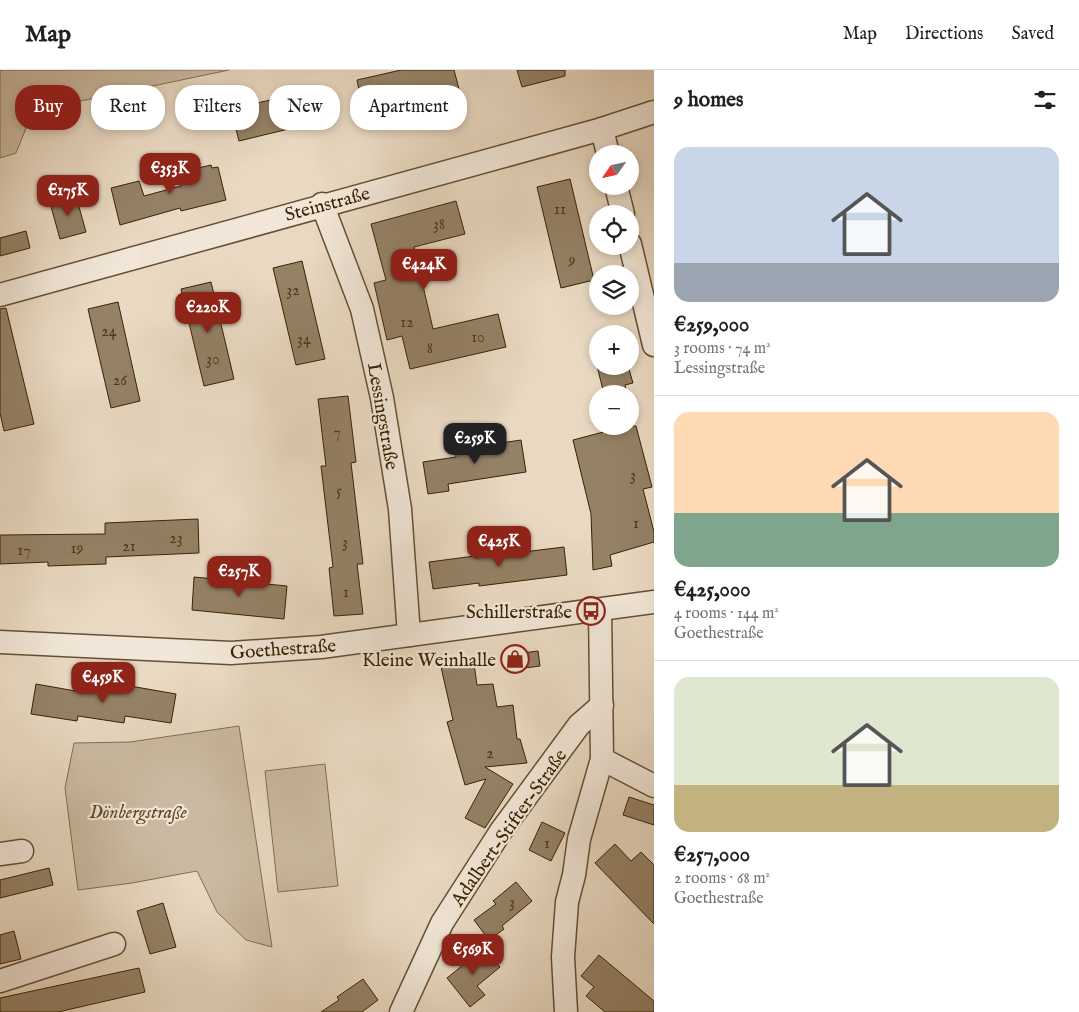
<!DOCTYPE html>
<html lang="en">
<head>
<meta charset="utf-8">
<style>
	body { margin:0; font-family:"IM FELL English",serif; background:#f2f2f2; color:#202124; height:100vh; display:flex; flex-direction:column; font-size:19px; white-space:nowrap }
	* { box-sizing:border-box; margin:0 }
	p { font-size:16px; color:#757577 }
	.icon { flex:none; width:28px; height:28px; fill:none; stroke:currentColor; stroke-width:2; stroke-linecap:round; stroke-linejoin:round }
	.map { position:relative; flex:1; overflow:hidden }
	.sheet { display:flex; flex-direction:column; background:#fff; width:425px }
	.sheet>* { flex:none }
	.banner { position:absolute; left:15px; top:15px; width:475px; height:45px; display:flex; gap:10px }
	.needle { width:32px; rotate:236deg }
	.fabs { position:absolute; left:589px; top:75px; display:grid; gap:10px }
	.fabs a { display:grid; place-items:center; width:50px; height:50px; border-radius:50%; background:#fff; box-shadow:0 2px 8px #0003; font-size:25px }
	.price { position:absolute; translate:-50% -42px; padding:0 11px; border-radius:10px; background:#8f2418; color:#fff; font-size:16px; line-height:32px; filter:drop-shadow(0 1px 2px #0008) }
	.price::after { content:''; position:absolute; left:50%; top:30px; width:15px; height:11px; margin-left:-8px; background:inherit; clip-path:polygon(0 0,100% 0,50% 100%) }
	.price.current { background:#222; color:#fff }
	ul { padding:0; list-style:none }
	li { display:grid; align-content:center; gap:10px; height:265px; padding:0 20px }
	li+li { border-top:1px solid #e0e0e0 }
	li span { display:grid; place-items:center; height:155px; border-radius:15px; color:#555 }
	li>.icon { margin-inline-start:auto }
	span .icon { width:90px; height:90px; fill:#fffc; stroke-width:1 }
	li b { font-size:21px }
	h2 { display:flex; justify-content:space-between; align-items:center; height:60px; padding:0 20px; font-size:21px }
	.pill { padding:0 18px; border-radius:20px; background:#fff; box-shadow:0 2px 8px #0003; font-size:18px; line-height:45px }
	.pill.current { background:#8f2418; color:#fff }
	header { display:flex; align-items:center; gap:30px; box-sizing:border-box; height:70px; padding:0 25px; background:#fff; border-bottom:1px solid #e0e0e0 }
	header strong { font-size:24px }
	nav { display:flex; gap:28px; margin-inline-start:auto; font-size:18px }
	main { display:flex; flex:1; min-height:0 }
	.map>svg:first-child { display:block }
	.green { fill:#cbbaa2; stroke:#826e52 }
	.building { fill:#958166; stroke:#392203 }
	.lines { fill:none; stroke-linecap:round; stroke-linejoin:round }
	.minor-casing { stroke:#655033; stroke-width:25 }
	.minor { stroke:#f1e6d7; stroke-width:22 }
	.labels { text-anchor:middle; stroke-width:4.5; stroke-linejoin:round; paint-order:stroke }
	.number-label { font-size:16px; fill:#503a1c }
	.street-label { font-size:19px; fill:#392203; stroke:#f1e6d7 }
	.poi-label { font-size:19px; fill:#392203; stroke:#f1e6d7; text-anchor:end }
	.park-label { font-size:19px; font-style:italic; fill:#5e482b; stroke:#f1e6d7 }
</style>
</head>
<body>
<header>
<strong>Map</strong>
<nav><a>Map</a><a>Directions</a><a>Saved</a></nav>
</header>
<main>
<div class="map">
<svg width="654" height="942" viewBox="0 0 654 942">
	<rect width="100%" height="100%" fill="#e9d9c2"/>
	<filter id="stains"><feTurbulence type="fractalNoise" baseFrequency=".004" numOctaves="4"/><feColorMatrix values="0 0 0 0 .2 0 0 0 0 .09 0 0 0 0 .02 0 0 0 .5 -.17"/></filter>
	<radialGradient id="worn" r=".72"><stop offset=".6" stop-color="#630" stop-opacity="0"/><stop offset="1" stop-color="#630" stop-opacity=".3"/></radialGradient>
	<!-- green -->
	<g class="green">
		<path d="M0,0H229L33,41L16,83L0,88Z"/>
		<path d="M239,656L272,877L246,870L217,842L197,801L132,813L78,820L65,718L74,673L130,672Z"/>
		<path d="M325,694L338,816L278,822L265,701Z"/>
	</g>
	<!-- building -->
	<g class="building">
		<path d="M401,0H454L459,19L363,40L357,10Z"/>
		<path d="M517,0H565V6L522,17Z"/>
		<path d="M327,17L334,48L239,71L231,39Z"/>
		<path d="M211,95L212,98L218,97L226,130L181,141L180,138L120,155L111,118L139,111L144,126L181,116L177,103Z"/>
		<path d="M570,109L594,210L561,218L537,117Z"/>
		<path d="M76,126L86,162L60,169L50,133Z"/>
		<path d="M456,131L465,164L414,177L433,259L498,244L506,277L410,299L402,266L387,270L374,213L386,210L371,154Z"/>
		<path d="M26,161L30,178L0,186V168Z"/>
		<path d="M302,191L325,289L296,295L273,198Z"/>
		<path d="M211,212L234,309L204,316L181,219Z"/>
		<path d="M118,232L140,331L111,338L88,239Z"/>
		<path d="M6,238L34,354L4,361L0,343V239Z"/>
		<path d="M597,296H628L633,313L625,315L627,324H604Z"/>
		<path d="M348,326L356,392L351,393L363,494H357L363,544L334,546L329,498L333,497L321,396H326L318,329Z"/>
		<path d="M605,356H636L652,417L643,419L654,462V472L610,485L612,496L593,500L591,444L573,370L607,361Z"/>
		<path d="M521,370L526,402L448,414L449,421L428,424L423,392L456,387L455,380Z"/>
		<path d="M198,449L199,483L106,487V494L48,496V492L0,494V465L105,464V453Z"/>
		<path d="M564,477L567,505L479,516V513L433,519L429,492L475,486V488Z"/>
		<path d="M194,507L287,516L284,549L192,540Z"/>
		<path d="M538,581L540,596L509,600L507,585Z"/>
		<path d="M474,594L477,615L493,614L497,637L513,635L517,669H520L527,693L485,697L513,714L485,758L465,748L486,709L465,715L447,652L453,650L441,597Z"/>
		<path d="M36,614L81,622L83,614L129,621L130,616L176,624L171,653L125,646L124,653L78,646L77,651L31,644Z"/>
		<path d="M629,727L654,735V755L623,745Z"/>
		<path d="M542,752L565,763L551,791L529,780Z"/>
		<path d="M615,774L631,791L641,782L654,795V854L595,793Z"/>
		<path d="M49,798L53,815L0,828V810Z"/>
		<path d="M516,812L532,831L502,856L504,859L489,870L474,850L496,834L493,831Z"/>
		<path d="M163,833L176,877L150,884L137,841Z"/>
		<path d="M14,861L21,889L0,894V865Z"/>
		<path d="M484,878L500,897L477,916L485,925L470,937L447,908Z"/>
		<path d="M599,885L654,931V942H605L586,926L594,917L581,906Z"/>
		<path d="M139,898L145,922L58,942H0V928Z"/>
		<path d="M363,909L378,930L362,942H321L339,930L337,927Z"/>
	</g>
	<g class="lines">
		<defs>
			<g id="minor">
				<path d="M602,59L608,84"/>
				<path d="M616,116L623,144"/>
				<path d="M322,134L362,239L382,328L400,439L409,565"/>
				<path d="M630,174L654,275"/>
				<path d="M0,225L602,59L654,42"/>
				<path d="M0,572L231,583L321,577L654,532"/>
				<path d="M602,689L654,716"/>
				<path d="M0,784L22,781"/>
				<path d="M0,911L114,874"/>
				<path d="M401,942L442,853L501,761L579,655L602,635"/>
				<path d="M566,942L563,887L567,832L574,805L579,769L602,689L600,540"/>
			</g>
		</defs>
		<!-- minor casing -->
		<use href="#minor" class="minor-casing"/>
		<!-- minor -->
		<use href="#minor" class="minor"/>
	</g>
	<!-- icons -->
	<defs>
		<symbol id="bus-ring" viewBox="-11 -11 22 22"><circle r="9.5" fill="#f1e6d7" stroke="#8f2418" stroke-width="1.5"/><path d="M-5-6H5V4H4V6H2V4H-2V6H-4V4H-5ZM-3.5-4V0h7V-4ZM-3.5 1.2v1.5H-2V1.2ZM2 1.2v1.5H3.5V1.2Z" fill="#8f2418"/></symbol>
		<symbol id="shop-ring" viewBox="-11 -11 22 22"><circle r="9.5" fill="#f1e6d7" stroke="#8f2418" stroke-width="1.5"/><path d="M-5-2.5h2.3a2.7 3.5 0 0 1 5.4 0H5L5.5 6h-11ZM-1.5-2.5h3a1.5 2.3 0 0 0-3 0Z" fill="#8f2418"/></symbol>
	</defs>
	<g fill-rule="evenodd">
		<use href="#bus-ring" x="575" y="525" width="32" height="32"/>
		<use href="#shop-ring" x="499" y="573" width="32" height="32"/>
	</g>
	<g class="labels">
		<!-- number labels -->
		<g class="number-label">
			<text x="560" y="144">11</text>
			<text x="439" y="159">38</text>
			<text x="572" y="195">9</text>
			<text x="293" y="225">32</text>
			<text x="407" y="257">12</text>
			<text x="109" y="266">24</text>
			<text x="478" y="272">10</text>
			<text x="304" y="274">34</text>
			<text x="430" y="283">8</text>
			<text x="213" y="294">30</text>
			<text x="120" y="315">26</text>
			<text x="337" y="367">7</text>
			<text x="633" y="410">3</text>
			<text x="339" y="426">5</text>
			<text x="636" y="458">1</text>
			<text x="176" y="473">23</text>
			<text x="345" y="477">3</text>
			<text x="129" y="481">21</text>
			<text x="77" y="483">19</text>
			<text x="24" y="485">17</text>
			<text x="346" y="527">1</text>
			<text x="490" y="688">2</text>
			<text x="547" y="778">1</text>
			<text x="512" y="837">3</text>
		</g>
		<!-- street labels -->
		<g class="street-label">
			<text transform="translate(327 133) rotate(-15)" y="7">Steinstraße</text>
			<text transform="translate(384 346) rotate(80)" y="7">Lessingstraße</text>
			<text transform="translate(283 578) rotate(-4)" y="7">Goethestraße</text>
			<text transform="translate(508 757) rotate(-55)" y="7">Adalbert-Stifter-Straße</text>
		</g>
		<!-- poi labels -->
		<g class="poi-label">
			<text x="572" y="548">Schillerstraße</text>
			<text x="496" y="596">Kleine Weinhalle</text>
		</g>
		<!-- park labels -->
		<g class="park-label">
			<text x="138" y="748">Dönbergstraße</text>
		</g>
	</g>
	<rect width="100%" height="100%" filter="url(#stains)"/>
	<rect width="100%" height="100%" fill="url(#worn)"/>
</svg>
<div class="fabs">
<a><svg class="needle" viewBox="-14 -14 28 28"><path d="M0-13l5 13h-10z" fill="#e53935"/><path d="M0 13l5-13h-10z" fill="#757577"/></svg></a>
<a><svg class="icon" aria-label="locate" viewBox="0 0 24 24"><circle cx="12" cy="12" r="6"/><path d="M12 2v4M12 18v4M2 12h4M18 12h4"/></svg></a>
<a><svg class="icon" aria-label="layers" viewBox="0 0 24 24"><path d="M12 4l9 5-9 5-9-5zM3 14l9 5 9-5"/></svg></a>
<a>+</a>
<a>−</a>
</div>
<b class="price" style="left:170px;top:125px">€353K</b>
<b class="price" style="left:68px;top:147px">€175K</b>
<b class="price" style="left:424px;top:221px">€424K</b>
<b class="price" style="left:208px;top:264px">€220K</b>
<b class="price current" style="left:475px;top:395px">€259K</b>
<b class="price" style="left:499px;top:498px">€425K</b>
<b class="price" style="left:239px;top:528px">€257K</b>
<b class="price" style="left:103px;top:634px">€459K</b>
<b class="price" style="left:473px;top:906px">€569K</b>
<div class="banner">
<a class="pill current">Buy</a>
<a class="pill">Rent</a>
<a class="pill">Filters</a>
<a class="pill">New</a>
<a class="pill">Apartment</a>
</div>
</div>
<section class="sheet">
<h2>9 homes<svg class="icon" aria-label="filters" viewBox="0 0 24 24"><path d="M4 7h16M4 17h16"/><circle cx="9" cy="7" r="2"/><circle cx="15" cy="17" r="2"/></svg></h2>
<ul>
<li><span style="background:linear-gradient(#c9d6e8 75%,#9aa5b1 0)"><svg class="icon" aria-label="home" viewBox="0 0 24 24"><path d="M3 11l9-7 9 7M6 9v11h12V9"/></svg></span><div><b>€259,000</b><p>3 rooms · 74 m²</p><p>Lessingstraße</p></div></li>
<li><span style="background:linear-gradient(#ffd9b3 65%,#7fa58c 0)"><svg class="icon" aria-label="home" viewBox="0 0 24 24"><path d="M3 11l9-7 9 7M6 9v11h12V9"/></svg></span><div><b>€425,000</b><p>4 rooms · 144 m²</p><p>Goethestraße</p></div></li>
<li><span style="background:linear-gradient(#dfe7d0 70%,#c2b280 0)"><svg class="icon" aria-label="home" viewBox="0 0 24 24"><path d="M3 11l9-7 9 7M6 9v11h12V9"/></svg></span><div><b>€257,000</b><p>2 rooms · 68 m²</p><p>Goethestraße</p></div></li>
</ul>
</section>
</main>
</body>
</html>
